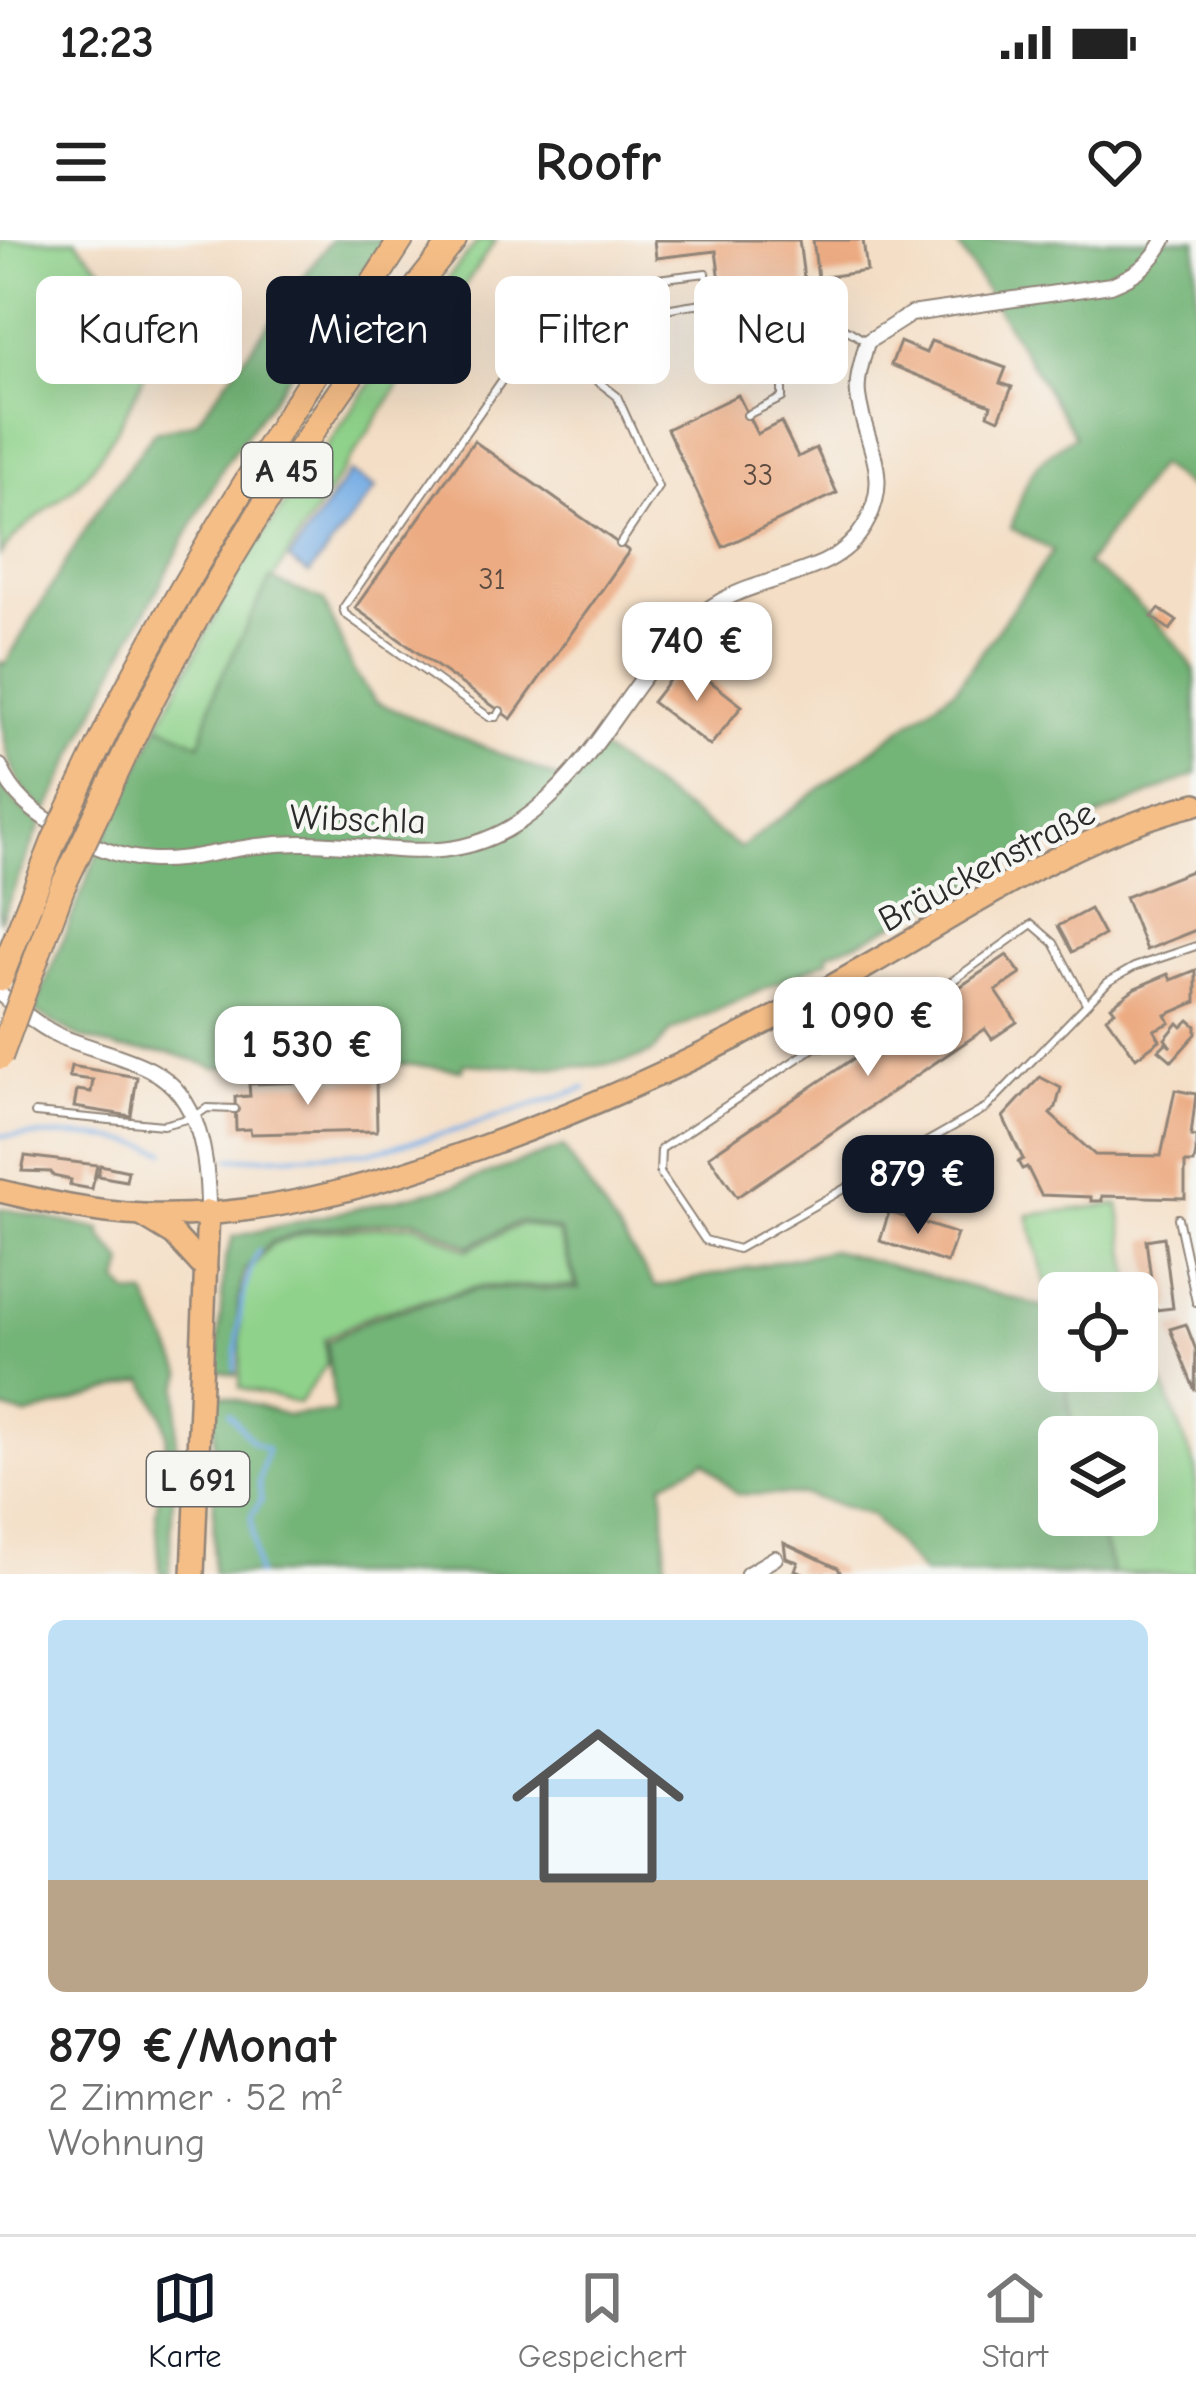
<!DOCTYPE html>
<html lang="de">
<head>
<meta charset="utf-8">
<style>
	body { margin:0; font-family:"Comic Neue",sans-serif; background:#f2f2f2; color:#222; height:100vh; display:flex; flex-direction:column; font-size:45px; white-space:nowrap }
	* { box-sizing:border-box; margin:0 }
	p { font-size:39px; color:#767676 }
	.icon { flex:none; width:66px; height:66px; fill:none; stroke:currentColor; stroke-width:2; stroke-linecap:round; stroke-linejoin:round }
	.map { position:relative; height:1334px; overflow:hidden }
	.side { display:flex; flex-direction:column; background:#fff; flex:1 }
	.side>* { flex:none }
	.hud { position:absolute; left:36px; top:36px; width:1125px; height:108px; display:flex; gap:24px }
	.buttons { position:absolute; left:1038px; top:1032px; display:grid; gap:24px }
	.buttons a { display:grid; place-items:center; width:120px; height:120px; border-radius:18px; background:#fff; box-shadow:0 12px 48px #0002; font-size:60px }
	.price { position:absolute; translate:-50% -102px; padding:0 27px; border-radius:24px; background:#fff; color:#222; font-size:39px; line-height:78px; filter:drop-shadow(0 3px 6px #0008) }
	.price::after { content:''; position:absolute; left:50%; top:72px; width:36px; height:27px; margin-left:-18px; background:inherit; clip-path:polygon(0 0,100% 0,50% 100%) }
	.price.active { background:#111827; color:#fff }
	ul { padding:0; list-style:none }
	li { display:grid; align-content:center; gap:24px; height:636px; padding:0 48px }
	li span { display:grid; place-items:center; height:372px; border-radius:18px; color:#555 }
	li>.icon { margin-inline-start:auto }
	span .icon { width:216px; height:216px; fill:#fffc; stroke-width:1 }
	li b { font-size:51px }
	.chip { padding:0 42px; border-radius:18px; background:#fff; box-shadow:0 12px 48px #0002; font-size:42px; line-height:108px }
	.chip.active { background:#111827; color:#fff }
	.status { display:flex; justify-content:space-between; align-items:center; height:84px; padding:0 60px; background:#fff; direction:ltr }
	.status svg { height:33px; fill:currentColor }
	header { display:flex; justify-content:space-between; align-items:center; height:156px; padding:0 48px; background:#fff; font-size:54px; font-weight:600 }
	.menu { display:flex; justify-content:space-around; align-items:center; height:168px; border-top:3px solid #e0e0e0; background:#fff; font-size:33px; color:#767676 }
	.menu a { display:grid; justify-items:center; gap:6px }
	.menu .active { color:#111827 }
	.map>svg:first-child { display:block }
	.green { fill:#8fd28b; stroke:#5d7e5b; stroke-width:3 }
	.forest { fill:#73b477; stroke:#4f7051; stroke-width:3 }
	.water { fill:#75ace4; stroke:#506c88; stroke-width:3 }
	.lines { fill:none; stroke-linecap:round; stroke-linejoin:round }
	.stream { stroke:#75ace4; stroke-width:4.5 }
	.building { fill:#ecab82 }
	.lane-casing { stroke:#908478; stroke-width:10 }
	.street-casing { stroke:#908478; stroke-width:18 }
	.primary-casing { stroke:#908478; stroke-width:26 }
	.highway-casing { stroke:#908478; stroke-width:28 }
	.lane { stroke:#fff; stroke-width:6 }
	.street { stroke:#fff; stroke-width:14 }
	.primary { stroke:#f6be87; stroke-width:21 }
	.highway { stroke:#f6be87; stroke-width:24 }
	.highway-bridge-casing { stroke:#908478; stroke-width:28; stroke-linecap:butt }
	.highway-bridge { stroke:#f6be87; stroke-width:24 }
	.labels { text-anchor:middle; stroke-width:9; stroke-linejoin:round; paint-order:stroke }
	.number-label { font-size:30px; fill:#5b4b41 }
	.shield { fill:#f6f6f2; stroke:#686867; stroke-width:3 }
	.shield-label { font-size:33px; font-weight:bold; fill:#2b2b2b }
	.street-label { font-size:36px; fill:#2b2b2b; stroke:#f6f6f2 }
</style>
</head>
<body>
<div class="status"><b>12:23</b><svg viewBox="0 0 49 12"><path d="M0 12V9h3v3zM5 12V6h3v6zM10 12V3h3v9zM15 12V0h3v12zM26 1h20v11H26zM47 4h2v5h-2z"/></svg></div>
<header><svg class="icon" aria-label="menu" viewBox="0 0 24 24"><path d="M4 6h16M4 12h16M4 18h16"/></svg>Roofr<svg class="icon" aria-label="heart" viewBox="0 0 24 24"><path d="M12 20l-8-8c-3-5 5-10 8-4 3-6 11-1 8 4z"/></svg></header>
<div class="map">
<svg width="1196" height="1334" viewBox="0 0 1196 1334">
	<rect width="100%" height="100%" fill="#f6f6f2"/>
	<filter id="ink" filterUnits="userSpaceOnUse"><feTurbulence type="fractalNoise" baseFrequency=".00833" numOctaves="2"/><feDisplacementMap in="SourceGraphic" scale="24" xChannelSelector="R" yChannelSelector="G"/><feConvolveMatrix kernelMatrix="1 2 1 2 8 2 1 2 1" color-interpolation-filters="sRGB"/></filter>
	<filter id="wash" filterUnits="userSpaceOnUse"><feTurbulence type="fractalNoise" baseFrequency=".004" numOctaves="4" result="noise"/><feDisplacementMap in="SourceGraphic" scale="48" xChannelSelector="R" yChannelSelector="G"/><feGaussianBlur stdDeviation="2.7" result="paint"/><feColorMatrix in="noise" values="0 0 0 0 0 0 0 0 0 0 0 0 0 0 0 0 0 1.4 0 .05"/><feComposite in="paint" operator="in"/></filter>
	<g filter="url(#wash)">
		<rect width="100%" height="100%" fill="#f4dec5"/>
		<!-- green -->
		<g class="green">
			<path d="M0,0H76C103,36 135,52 162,85C151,130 106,220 70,251C46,272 18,288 0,315Z"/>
			<path d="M479,0H496C450,65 407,132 364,199C299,297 232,390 200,505L159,484L241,327L429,61Z"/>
			<path d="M1119,964L1133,1053H1059V1093L1028,975Z"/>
			<path d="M522,984L558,993L576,1046H480L372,1074L324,1099L327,1124L299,1163L240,1148L241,1061L248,1032L272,1004L309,992L417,985L467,1010Z"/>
			<path d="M1137,1076L1196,1229V1334H1113L1095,1275H1137V1197H1074L1064,1131H1137Z"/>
		</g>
		<!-- forest -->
		<g class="forest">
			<path d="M331,0H387L225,224L121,417L47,572C0,540 0,477 0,422L5,424L96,272L154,192L196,182Z"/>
			<path d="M955,0H1196V253L1158,225L1086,325C1117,340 1178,400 1194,430C1196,444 1196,514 1196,534L1093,579L866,699L828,713V720L671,791C666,797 659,807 652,812C616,834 507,826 463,824L462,830L371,821L216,828L171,813L120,809L79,797L34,771L96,617L159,484L200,504L216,448L270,339L324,361L354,432L376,462L557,538L571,548L601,510L740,608L956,448L1053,311L1011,288C1029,235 1026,227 1075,196Z"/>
			<path d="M0,541L17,565L41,584L0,682Z"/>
			<path d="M563,907L656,1047L832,1010L1056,1070L1059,1131H1064L1074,1197H1059V1275H1095L1113,1334H923L871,1275L805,1255L736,1254L705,1221L663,1243L666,1334H213L215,1153L287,1175L335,1172L327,1102L372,1078L479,1049H579L560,991L521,981L468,1006L416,980L308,989L270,1002L244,1031L238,1061L236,1135L216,1130L225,1020L233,997L453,946Z"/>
			<path d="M0,968L101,990V996L124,1023L119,1042L129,1054L146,1055L183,1134L179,1146L169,1334H160L156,1274L167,1196L163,1176L144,1140L27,1176L0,1168Z"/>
		</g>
		<!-- water -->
		<path class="water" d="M350,232L376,248L309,334L289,320Z"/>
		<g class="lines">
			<!-- stream -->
			<g class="stream">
				<path d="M0,896C58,895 111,892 166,912"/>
				<path d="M229,919L370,912L450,892L585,848"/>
				<path d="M235,1129C238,1089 240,1046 259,1010"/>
				<path d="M229,1173L253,1202L267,1209L259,1242L261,1261L251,1276L257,1334"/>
			</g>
		</g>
		<g id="blocks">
			<!-- building -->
			<g class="building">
				<path d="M654,0H799L805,46L742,39L720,41L716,11L656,18Z"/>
				<path d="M813,0H863L867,31L818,38Z"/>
				<path d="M931,101L1006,128L1000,143L1012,147L999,179L988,174L991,165L891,125L900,102L926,113Z"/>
				<path d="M738,155L757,194L781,182L798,217L816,208L837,253L723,307L667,189Z"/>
				<path d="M474,201L629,311L511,479L355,368Z"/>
				<path d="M1159,369L1177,381L1170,390L1152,377Z"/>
				<path d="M684,421L742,466L710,506L652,462Z"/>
				<path d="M1196,629V690L1146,710L1125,657Z"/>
				<path d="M1090,669L1104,695L1072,712L1058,686Z"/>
				<path d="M1007,715L1021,734L996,751L1017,782L992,799L985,789L737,957L709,916Z"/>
				<path d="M1196,730V762L1166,775L1170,783L1154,790L1160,800L1136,818L1106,777L1115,771L1111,766L1135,748L1168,734L1171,740Z"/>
				<path d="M1189,780L1196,786V794L1172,821L1159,810L1166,803L1171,807L1165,799L1178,783L1182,787Z"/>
				<path d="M71,826L137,837L131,876L74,867L77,850L91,852L93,840L69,837Z"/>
				<path d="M1040,837L1061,848L1056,867L1050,874L1095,915L1161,916L1175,850L1196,854L1191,896L1196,897V912L1194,923H1185V958L1102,956V961H1091V957L1041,955L1027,927L1022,929L1018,922L1023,919L1003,877Z"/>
				<path d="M376,840L377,891L251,894L250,889L236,890L235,857L250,856L249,844Z"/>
				<path d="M25,916L97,925L92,949L70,945L71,940L53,936L51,932L22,931Z"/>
				<path d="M968,916L985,942L938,971L922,946Z"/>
				<path d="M100,925L128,931L126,941L98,936Z"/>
				<path d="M889,972L957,994L947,1023L880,1001Z"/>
				<path d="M1164,997L1173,1068L1155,1070L1146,1000Z"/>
				<path d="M1186,1084L1196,1110L1195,1151L1170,1089Z"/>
				<path d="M784,1303L838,1328L841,1334H806L795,1330L798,1322L786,1318Z"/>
			</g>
		</g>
	</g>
	<g filter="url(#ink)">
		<use href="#blocks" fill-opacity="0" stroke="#908478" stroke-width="3"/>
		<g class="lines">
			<defs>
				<g id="lane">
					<path d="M612,84L608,45L706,33L710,63"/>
					<path d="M535,93L617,156L658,247L620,304"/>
					<path d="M747,175L782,158V63"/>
					<path d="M500,471L496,477H489L345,374L343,368L535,93L547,85L584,80L598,89C687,56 781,45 864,100"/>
					<path d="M1086,763L1054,703L1032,684L860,807H815L661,909L660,933L705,1000L738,1009L986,868L1108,742L1134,727L1196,706"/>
					<path d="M35,873L163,885L194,877L207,868L235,869"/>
					<path d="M1178,978L1196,1062"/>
				</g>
				<g id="street">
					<path d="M0,526C13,556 34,573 62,589C165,649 196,604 300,603C381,602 445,632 521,581C599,528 632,427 707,370C756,333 833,340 864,287C895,235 864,205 858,155C856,137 863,119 867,102L911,74L1111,45C1136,35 1151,24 1164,0"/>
					<path d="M0,754C19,769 39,787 62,797C91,809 123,815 151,830C201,856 208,920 208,971"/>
					<path d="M748,1334L775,1318"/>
				</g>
				<g id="primary">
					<path d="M0,951C47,962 95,973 143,975C260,979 370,947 479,908C613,860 740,800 864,728C970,668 1076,594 1196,564"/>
					<path d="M141,975L174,995L206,1030"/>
					<path d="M193,1334L208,971"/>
				</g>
				<g id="highway">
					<path d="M119,464C203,302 303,153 401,0"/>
					<path d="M143,476C231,307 334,148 454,0"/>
				</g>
			</defs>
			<!-- lane casing -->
			<use href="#lane" class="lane-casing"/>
			<!-- street casing -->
			<use href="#street" class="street-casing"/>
			<!-- primary casing -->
			<use href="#primary" class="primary-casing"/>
			<!-- highway casing -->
			<use href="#highway" class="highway-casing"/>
			<!-- lane -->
			<use href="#lane" class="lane"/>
			<!-- street -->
			<use href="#street" class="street"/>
			<!-- primary -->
			<use href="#primary" class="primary"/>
			<!-- highway -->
			<use href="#highway" class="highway"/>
			<defs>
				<g id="highway-bridge">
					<path d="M0,739L54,601L119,464"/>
					<path d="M0,817L62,648L143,476"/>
				</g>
			</defs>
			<!-- highway-bridge casing -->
			<use href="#highway-bridge" class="highway-bridge-casing"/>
			<!-- highway-bridge -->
			<use href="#highway-bridge" class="highway-bridge"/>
		</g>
	</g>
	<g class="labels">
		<!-- number labels -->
		<g class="number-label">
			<text x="758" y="245">33</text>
			<text x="492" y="349">31</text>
		</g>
		<!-- shield labels -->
		<g class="shield">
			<rect x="242" y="203" width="90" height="54" rx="9"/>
			<rect x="147" y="1212" width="102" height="54" rx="9"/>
		</g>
		<g class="shield-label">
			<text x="287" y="242">A 45</text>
			<text x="198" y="1251">L 691</text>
		</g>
		<!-- street labels -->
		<g class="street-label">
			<text transform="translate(358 578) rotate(2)" y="13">Wibschla</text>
			<text transform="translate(986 625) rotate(-28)" y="13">Bräuckenstraße</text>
		</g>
	</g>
</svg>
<div class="buttons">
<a><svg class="icon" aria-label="locate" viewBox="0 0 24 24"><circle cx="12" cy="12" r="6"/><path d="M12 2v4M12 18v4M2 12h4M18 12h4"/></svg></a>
<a><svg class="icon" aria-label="layers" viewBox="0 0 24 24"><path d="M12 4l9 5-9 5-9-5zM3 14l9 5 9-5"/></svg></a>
</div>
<b class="price" style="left:697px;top:464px">740 €</b>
<b class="price" style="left:868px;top:839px">1 090 €</b>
<b class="price" style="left:308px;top:868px">1 530 €</b>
<b class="price active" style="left:918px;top:997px">879 €</b>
<div class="hud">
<a class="chip">Kaufen</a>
<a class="chip active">Mieten</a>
<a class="chip">Filter</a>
<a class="chip">Neu</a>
</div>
</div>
<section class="side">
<ul>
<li><span style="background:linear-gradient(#bfe0f5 70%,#b9a48a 0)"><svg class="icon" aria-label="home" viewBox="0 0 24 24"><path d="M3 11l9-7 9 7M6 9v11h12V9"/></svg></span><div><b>879 €/Monat</b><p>2 Zimmer · 52 m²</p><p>Wohnung</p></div></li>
</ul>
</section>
<nav class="menu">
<a class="active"><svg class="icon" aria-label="map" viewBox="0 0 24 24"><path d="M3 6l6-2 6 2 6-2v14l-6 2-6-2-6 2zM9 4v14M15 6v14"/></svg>Karte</a>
<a><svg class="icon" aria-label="saved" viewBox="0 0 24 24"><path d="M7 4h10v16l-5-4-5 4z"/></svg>Gespeichert</a>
<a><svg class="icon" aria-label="home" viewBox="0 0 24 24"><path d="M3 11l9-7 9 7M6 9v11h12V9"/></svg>Start</a>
</nav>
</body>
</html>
